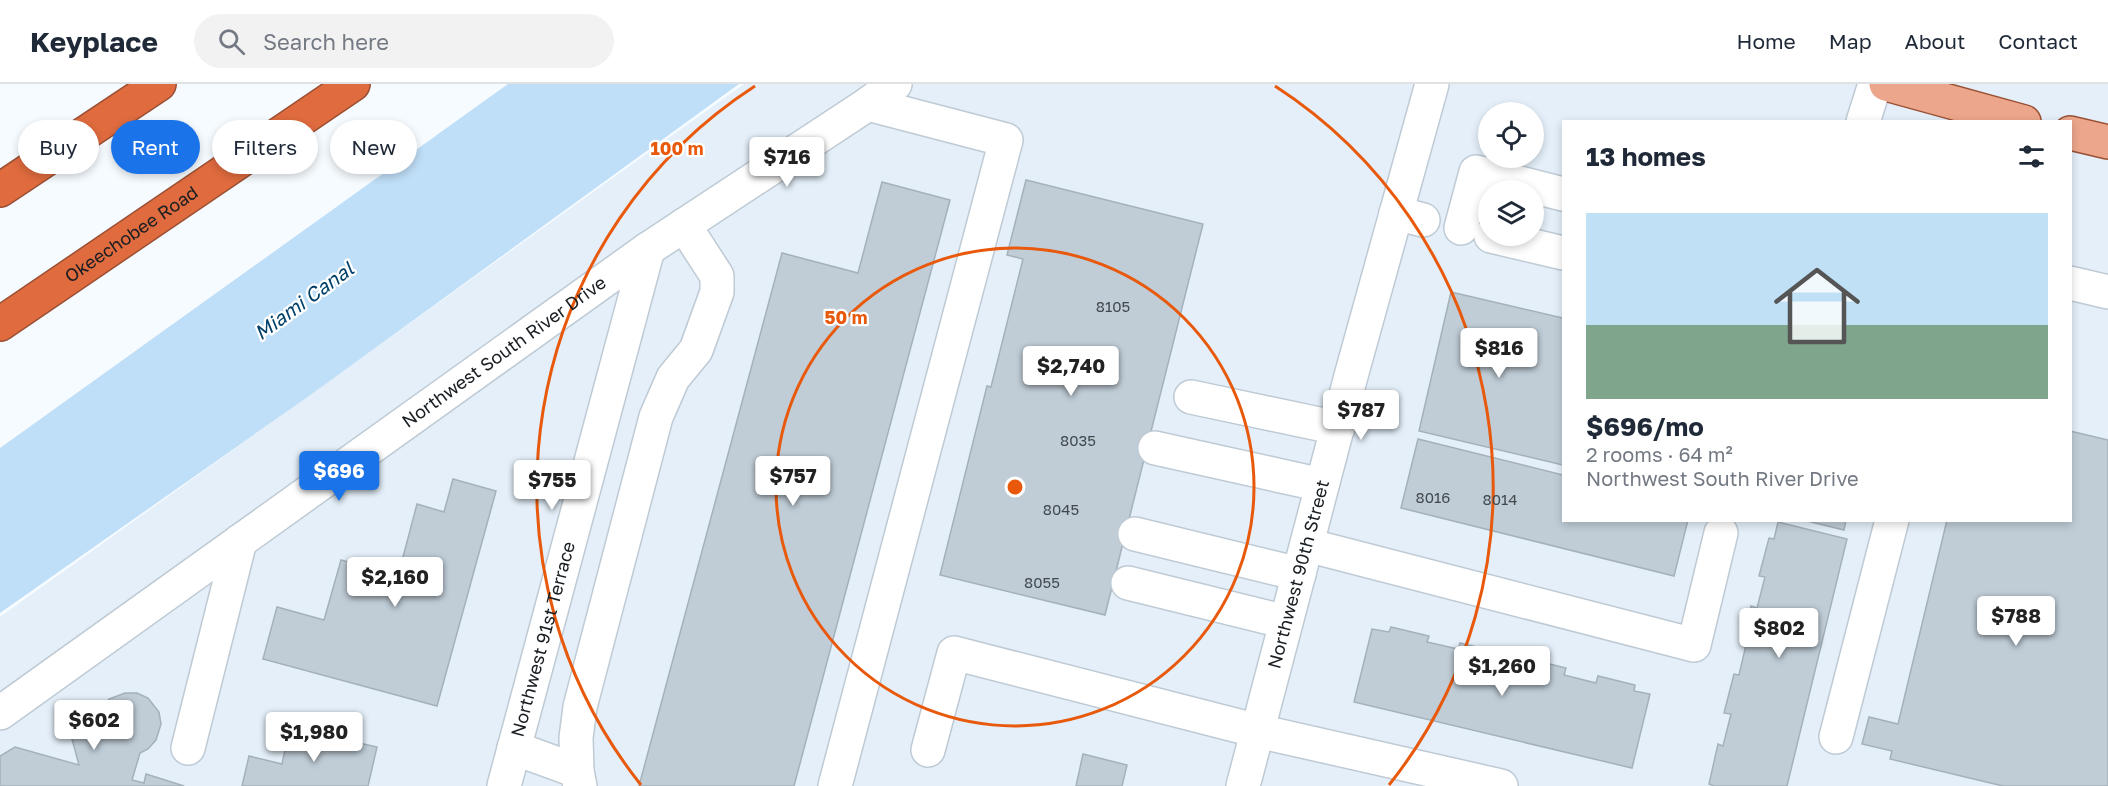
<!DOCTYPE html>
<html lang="en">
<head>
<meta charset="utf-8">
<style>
	body { margin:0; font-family:"Golos Text",sans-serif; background:#f2f2f3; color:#1f2937; height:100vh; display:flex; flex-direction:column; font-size:22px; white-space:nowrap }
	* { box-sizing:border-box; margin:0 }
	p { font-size:20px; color:#747a83 }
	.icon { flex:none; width:33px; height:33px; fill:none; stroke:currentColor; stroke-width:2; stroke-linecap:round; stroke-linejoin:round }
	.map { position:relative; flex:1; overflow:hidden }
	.drawer { position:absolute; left:1562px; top:36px; width:510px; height:402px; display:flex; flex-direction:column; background:#fff; border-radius:0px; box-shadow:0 3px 9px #0003 }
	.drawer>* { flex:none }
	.guide { position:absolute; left:18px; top:36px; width:570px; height:54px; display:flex; gap:12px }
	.buttons { position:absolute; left:1478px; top:18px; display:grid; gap:12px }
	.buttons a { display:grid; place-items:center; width:66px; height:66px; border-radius:50%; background:#fff; box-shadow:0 3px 9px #0003; font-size:30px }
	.price { position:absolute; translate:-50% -51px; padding:0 14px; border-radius:6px; background:#fff; color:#222; font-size:20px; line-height:39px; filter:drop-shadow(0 2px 3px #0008) }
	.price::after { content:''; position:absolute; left:50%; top:36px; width:18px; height:14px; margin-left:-9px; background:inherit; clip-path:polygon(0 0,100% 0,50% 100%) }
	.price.selected { background:#1a73e8; color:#fff }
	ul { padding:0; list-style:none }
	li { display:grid; align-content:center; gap:12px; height:318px; padding:0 24px }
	li span { display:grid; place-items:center; height:186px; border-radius:0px; color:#555 }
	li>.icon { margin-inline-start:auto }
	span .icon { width:108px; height:108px; fill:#fffc; stroke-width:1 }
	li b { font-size:26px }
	h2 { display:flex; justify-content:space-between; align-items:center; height:72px; padding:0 24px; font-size:26px }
	.tag { padding:0 21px; border-radius:27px; background:#fff; box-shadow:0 3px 9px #0003; font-size:21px; line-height:54px }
	.tag.selected { background:#1a73e8; color:#fff }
	header { display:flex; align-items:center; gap:36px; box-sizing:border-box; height:84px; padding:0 30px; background:#fff; border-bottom:2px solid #e0e1e3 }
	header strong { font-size:28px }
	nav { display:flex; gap:33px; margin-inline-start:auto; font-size:21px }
	.search { width:420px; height:54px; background:#f2f2f3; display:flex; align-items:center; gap:15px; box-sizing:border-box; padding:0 21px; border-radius:33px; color:#747a83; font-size:22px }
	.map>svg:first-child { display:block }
	.built { fill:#e4eff9; fill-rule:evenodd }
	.water { fill:#bfdef7 }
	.building { fill:#c0cdd7; stroke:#a4b0ba; stroke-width:1.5 }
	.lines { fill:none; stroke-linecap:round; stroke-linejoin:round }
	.minor-casing { stroke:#becad4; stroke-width:36 }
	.major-casing { stroke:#9a5034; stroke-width:36 }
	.highway-casing { stroke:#9a5034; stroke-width:36 }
	.minor { stroke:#fff; stroke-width:33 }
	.major { stroke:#eca68b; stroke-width:33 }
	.highway { stroke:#df6b3e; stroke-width:33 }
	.ring { fill:none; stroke:#e8590c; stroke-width:3 }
	.labels { text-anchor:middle; stroke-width:4.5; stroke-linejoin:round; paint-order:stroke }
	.number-label { font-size:15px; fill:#434a4f }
	.street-label { font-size:18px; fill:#191e22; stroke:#fff }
	.water-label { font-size:20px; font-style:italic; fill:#004169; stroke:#fff }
	.centre { fill:#e8590c; stroke:#fff; stroke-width:3 }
	.ring-label { font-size:18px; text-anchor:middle; font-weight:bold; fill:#e8590c; stroke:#fff; stroke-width:4.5; stroke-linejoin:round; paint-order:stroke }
</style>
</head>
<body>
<header>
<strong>Keyplace</strong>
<div class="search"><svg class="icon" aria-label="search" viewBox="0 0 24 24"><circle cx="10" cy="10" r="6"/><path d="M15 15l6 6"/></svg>Search here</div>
<nav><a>Home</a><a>Map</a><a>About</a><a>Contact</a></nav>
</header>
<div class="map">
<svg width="2108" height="702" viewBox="0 0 2108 702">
	<rect width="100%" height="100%" fill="#f6fbff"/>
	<!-- built -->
	<path class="built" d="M744,0H2108V702H0V533ZM1488,28H1533V74H1488ZM1563,38H2070V436H1563ZM1488,106H1533V152H1488Z"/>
	<!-- water -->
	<path class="water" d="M508,0H739L309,312L0,529V364Z"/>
	<!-- building -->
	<g class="building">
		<path d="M1026,96L1203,140L1105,531L940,491L987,302L991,303L1023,175L1007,171Z"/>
		<path d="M882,98L950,116L794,702H639L782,169L858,189Z"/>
		<path d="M1451,208L1563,234V381L1419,347Z"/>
		<path d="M2070,347L2108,356V702H2003L1890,675L1892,667L1862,660L1869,633L1898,640L1947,436H2070Z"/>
		<path d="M1418,355L1563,391V436H1688L1674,492L1401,424Z"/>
		<path d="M453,395L496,407L437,622L263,575L277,523L324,536L341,476L398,492L417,420L444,428Z"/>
		<path d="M1803,436H1846L1844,446Z"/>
		<path d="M1778,438L1847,455L1787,702H1714L1709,700L1718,660L1723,662L1731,630L1724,629L1734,590L1739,591L1746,561L1742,560L1751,522L1757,524L1765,493L1759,492L1769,454L1774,455Z"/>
		<path d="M1391,543L1429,552L1427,558L1458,565L1460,559L1497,568L1495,574L1527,581L1529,575L1566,584L1564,591L1596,599L1598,592L1635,601L1634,607L1650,610L1632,684L1354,618L1372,545L1389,548Z"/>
		<path d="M125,609H137L148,614L159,628L161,640L156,656L148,665L140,669L132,696L144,699L146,690L184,702H0V672L15,663L79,681L69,644L98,636L102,625L109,615Z"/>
		<path d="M290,643L377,663L368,702H242L249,672L282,680Z"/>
		<path d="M1083,670L1127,681L1122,702H1076Z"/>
	</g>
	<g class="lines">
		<defs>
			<g id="minor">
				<path d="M1863,38L1875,0"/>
				<path d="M1396,129L1423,136"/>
				<path d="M1461,144L1476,88L1563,110"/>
				<path d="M1491,152L1563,169"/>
				<path d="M2070,199L2108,208"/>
				<path d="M1191,313L1338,344"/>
				<path d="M1155,364L1322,401"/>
				<path d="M1135,450L1299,490"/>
				<path d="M1307,461L1694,561L1721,449"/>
				<path d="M1128,499L1286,538"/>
				<path id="s1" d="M0,629L648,165L868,20L895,0"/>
				<path d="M1836,653L1892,436"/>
				<path d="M188,664L240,457"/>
				<path d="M514,664L577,687L580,702"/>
				<path d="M928,666L954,569L1258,647L1501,702"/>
				<path d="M577,687L576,654L580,623L656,333L673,294L696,266L717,208V192L684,141"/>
				<path id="s2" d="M504,702L648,165"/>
				<path d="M835,702L1006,56L868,20"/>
				<path id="s3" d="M1243,702L1351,292L1432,0"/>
			</g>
			<g id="major">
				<path d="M1886,0L2024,38"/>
				<path d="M2070,49L2108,58"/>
			</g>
			<g id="highway">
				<path d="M0,106L159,0"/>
				<path id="s4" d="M0,240L353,0"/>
			</g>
		</defs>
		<!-- minor casing -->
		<use href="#minor" class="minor-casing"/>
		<!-- major casing -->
		<use href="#major" class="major-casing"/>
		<!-- highway casing -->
		<use href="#highway" class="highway-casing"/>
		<!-- minor -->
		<use href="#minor" class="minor"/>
		<!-- major -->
		<use href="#major" class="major"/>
		<!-- highway -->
		<use href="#highway" class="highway"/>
	</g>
	<!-- distance rings -->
	<g class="ring">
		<circle cx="1015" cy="403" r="239"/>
		<path d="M641 701A478 478 0 0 1 755 2M1275 2A478 478 0 0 1 1389 701"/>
	</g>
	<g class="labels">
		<!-- number labels -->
		<g class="number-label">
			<text x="1113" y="228">8105</text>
			<text x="1078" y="362">8035</text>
			<text x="1433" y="419">8016</text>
			<text x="1500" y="421">8014</text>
			<text x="1061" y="431">8045</text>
			<text x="1042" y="504">8055</text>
		</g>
		<!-- street labels -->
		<g class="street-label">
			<text dy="6" stroke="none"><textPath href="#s4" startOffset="159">Okeechobee Road</textPath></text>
			<text dy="6" stroke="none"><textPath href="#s1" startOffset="620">Northwest South River Drive</textPath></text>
			<text dy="6" stroke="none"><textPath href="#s3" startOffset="219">Northwest 90th Street</textPath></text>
			<text dy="6" stroke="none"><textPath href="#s2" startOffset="152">Northwest 91st Terrace</textPath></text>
		</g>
		<!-- water labels -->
		<g class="water-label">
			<text transform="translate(304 217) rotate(-36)" y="7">Miami Canal</text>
		</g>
	</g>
	<circle cx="1015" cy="403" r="9" class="centre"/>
	<g class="ring-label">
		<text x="677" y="71">100 m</text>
		<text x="846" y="240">50 m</text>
	</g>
</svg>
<div class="buttons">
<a><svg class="icon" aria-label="locate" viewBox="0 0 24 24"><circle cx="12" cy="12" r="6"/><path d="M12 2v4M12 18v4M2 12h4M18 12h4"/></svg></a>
<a><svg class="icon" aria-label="layers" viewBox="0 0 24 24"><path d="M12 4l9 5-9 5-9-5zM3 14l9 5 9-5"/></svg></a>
</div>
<b class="price" style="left:787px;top:104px">$716</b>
<b class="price" style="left:1499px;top:295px">$816</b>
<b class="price" style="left:1071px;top:313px">$2,740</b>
<b class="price" style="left:1361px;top:357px">$787</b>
<b class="price selected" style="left:339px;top:418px">$696</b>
<b class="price" style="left:793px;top:423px">$757</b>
<b class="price" style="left:552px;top:427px">$755</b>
<b class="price" style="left:395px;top:524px">$2,160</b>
<b class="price" style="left:2016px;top:563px">$788</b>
<b class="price" style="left:1779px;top:575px">$802</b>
<b class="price" style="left:1502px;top:613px">$1,260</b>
<b class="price" style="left:94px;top:667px">$602</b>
<b class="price" style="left:314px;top:679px">$1,980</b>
<div class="guide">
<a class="tag">Buy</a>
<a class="tag selected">Rent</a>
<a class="tag">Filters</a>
<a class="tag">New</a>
</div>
<section class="drawer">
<h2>13 homes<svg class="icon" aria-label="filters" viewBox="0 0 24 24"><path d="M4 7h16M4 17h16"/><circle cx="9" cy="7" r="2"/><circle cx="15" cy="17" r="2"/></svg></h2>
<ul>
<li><span style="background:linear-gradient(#bfe0f5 60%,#7fa58c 0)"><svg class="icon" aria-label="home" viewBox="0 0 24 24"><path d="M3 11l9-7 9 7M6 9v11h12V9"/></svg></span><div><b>$696/mo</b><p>2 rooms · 64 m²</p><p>Northwest South River Drive</p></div></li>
</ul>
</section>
</div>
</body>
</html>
